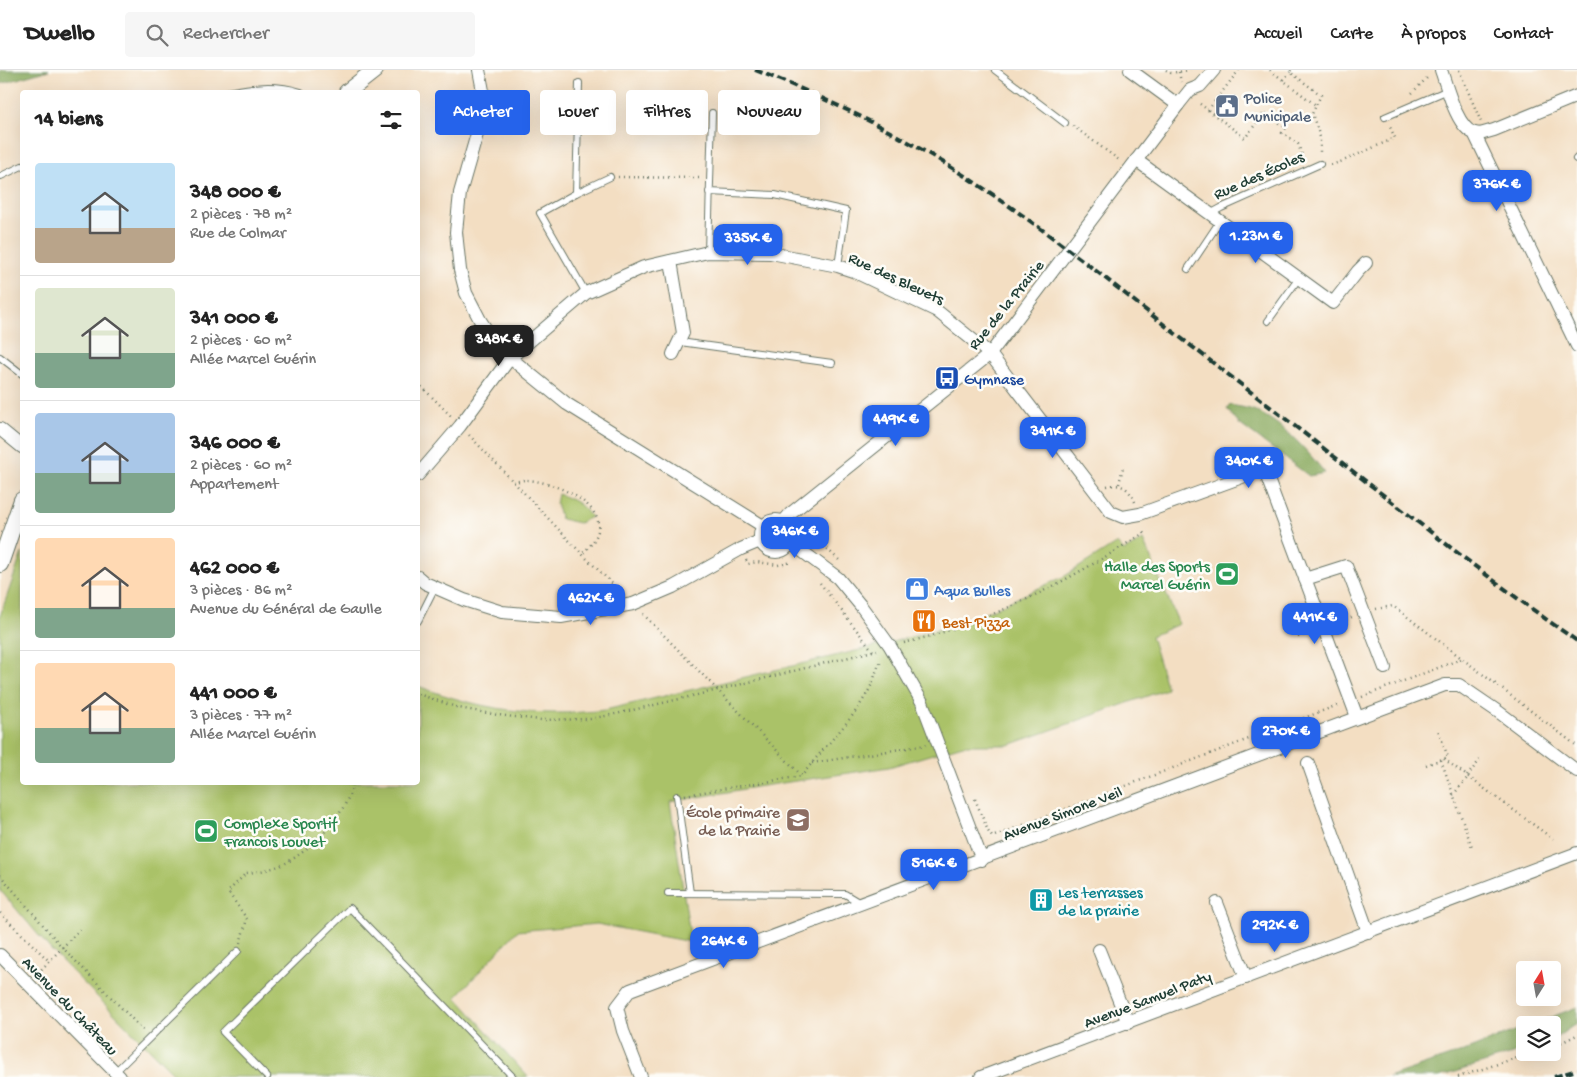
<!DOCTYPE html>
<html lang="fr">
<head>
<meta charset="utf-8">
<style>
	body { margin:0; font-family:"Gochi Hand",sans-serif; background:#f6f6f6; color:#222; height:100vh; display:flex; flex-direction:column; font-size:19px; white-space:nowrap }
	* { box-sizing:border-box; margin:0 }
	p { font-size:16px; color:#767676 }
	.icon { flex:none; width:28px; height:28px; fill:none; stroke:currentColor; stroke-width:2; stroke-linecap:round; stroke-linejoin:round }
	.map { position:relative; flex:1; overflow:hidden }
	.panel { position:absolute; left:20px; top:20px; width:400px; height:695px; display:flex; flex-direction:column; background:#fff; border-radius:5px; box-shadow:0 5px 20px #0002 }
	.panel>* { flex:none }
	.guide { position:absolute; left:435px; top:20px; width:475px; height:45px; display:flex; gap:10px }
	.needle { width:32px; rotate:11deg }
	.controls { position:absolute; left:1516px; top:891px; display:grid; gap:10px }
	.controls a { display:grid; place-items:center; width:45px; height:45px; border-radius:5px; background:#fff; box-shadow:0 5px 20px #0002; font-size:25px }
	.price { position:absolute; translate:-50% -42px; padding:0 11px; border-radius:10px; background:#2563eb; color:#fff; font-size:16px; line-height:32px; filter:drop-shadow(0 1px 2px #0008) }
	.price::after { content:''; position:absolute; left:50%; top:30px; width:15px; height:11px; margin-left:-8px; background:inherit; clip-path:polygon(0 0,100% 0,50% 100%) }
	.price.on { background:#222; color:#fff }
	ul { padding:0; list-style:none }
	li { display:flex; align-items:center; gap:15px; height:125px; padding:0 15px }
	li+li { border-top:1px solid #e0e0e0 }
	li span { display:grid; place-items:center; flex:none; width:140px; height:100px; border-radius:5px; color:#555 }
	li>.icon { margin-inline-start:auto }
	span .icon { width:60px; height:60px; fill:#fffc; stroke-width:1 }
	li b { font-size:21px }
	h2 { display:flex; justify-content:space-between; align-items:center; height:60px; padding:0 15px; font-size:21px }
	.pill { padding:0 18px; border-radius:5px; background:#fff; box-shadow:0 5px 20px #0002; font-size:18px; line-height:45px }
	.pill.on { background:#2563eb; color:#fff }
	header { display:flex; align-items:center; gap:30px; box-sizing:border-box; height:70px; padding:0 25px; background:#fff; border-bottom:1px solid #e0e0e0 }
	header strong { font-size:24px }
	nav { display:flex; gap:28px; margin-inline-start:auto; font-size:18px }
	.search { width:350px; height:45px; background:#f6f6f6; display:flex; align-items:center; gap:12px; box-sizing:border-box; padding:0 18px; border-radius:5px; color:#767676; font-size:19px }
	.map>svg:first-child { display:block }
	.green { fill:#aac268; stroke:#64804e }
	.forest { fill:#87a85c; stroke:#537248 }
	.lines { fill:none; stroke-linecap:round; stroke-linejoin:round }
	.service-casing { stroke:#697566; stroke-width:8 }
	.minor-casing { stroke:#697566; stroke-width:14 }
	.tertiary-casing { stroke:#697566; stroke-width:18 }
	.path { stroke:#697566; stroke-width:2.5; stroke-dasharray:1 4; stroke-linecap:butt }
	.service { stroke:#fff; stroke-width:6 }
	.minor { stroke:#fff; stroke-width:12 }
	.tertiary { stroke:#fff; stroke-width:16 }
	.rail { stroke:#1f3d34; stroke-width:4; stroke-dasharray:8 4; stroke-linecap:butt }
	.labels { text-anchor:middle; stroke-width:5; stroke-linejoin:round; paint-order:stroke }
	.service-label { font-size:16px; fill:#4e5e75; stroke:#fdfcf7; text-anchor:start }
	.street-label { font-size:16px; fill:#1f3d34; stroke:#fdfcf7 }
	.transit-label { font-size:16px; fill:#164399; stroke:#fdfcf7; text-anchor:start }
	.leisure-label { font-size:16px; fill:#27864d; stroke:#fdfcf7; text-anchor:end }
	.shop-label { font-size:16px; fill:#366cbe; stroke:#fdfcf7; text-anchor:start }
	.food-label { font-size:16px; fill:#c56008; stroke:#fdfcf7; text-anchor:start }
	.education-label { font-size:16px; fill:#785e54; stroke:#fdfcf7; text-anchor:end }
	.culture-label { font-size:16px; fill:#0d838f; stroke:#fdfcf7; text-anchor:start }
</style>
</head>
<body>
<header>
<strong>Dwello</strong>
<div class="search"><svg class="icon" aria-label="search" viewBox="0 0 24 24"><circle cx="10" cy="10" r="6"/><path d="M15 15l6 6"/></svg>Rechercher</div>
<nav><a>Accueil</a><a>Carte</a><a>À propos</a><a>Contact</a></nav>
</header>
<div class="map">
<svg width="1577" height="1007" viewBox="0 0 1577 1007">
	<rect width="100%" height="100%" fill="#fdfcf7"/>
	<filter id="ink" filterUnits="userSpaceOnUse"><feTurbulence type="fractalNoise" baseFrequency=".02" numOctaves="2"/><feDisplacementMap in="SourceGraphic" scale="10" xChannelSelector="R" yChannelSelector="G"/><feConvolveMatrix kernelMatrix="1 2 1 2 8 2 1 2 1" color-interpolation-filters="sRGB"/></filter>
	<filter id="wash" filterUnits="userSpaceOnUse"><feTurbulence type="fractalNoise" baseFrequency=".0096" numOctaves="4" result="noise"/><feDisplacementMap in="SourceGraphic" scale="20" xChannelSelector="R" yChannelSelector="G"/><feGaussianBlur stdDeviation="1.12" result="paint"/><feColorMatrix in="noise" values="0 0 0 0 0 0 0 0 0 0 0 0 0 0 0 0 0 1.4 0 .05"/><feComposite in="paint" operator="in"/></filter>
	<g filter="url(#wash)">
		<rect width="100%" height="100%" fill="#f3dec2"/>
		<!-- green -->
		<g class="green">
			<path d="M558,424C574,430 581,433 591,447L579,453L561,449L556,434Z"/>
			<path d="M1143,470L1179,554L1151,566L1167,619L1009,675H963L889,697L756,717L670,732L691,872L597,854L517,861L456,927L528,1007H177L52,881L0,820V546L22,483V712H418V616C481,640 537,648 605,640L877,576L963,553L1065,506L1117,473L1124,481Z"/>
		</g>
		<!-- forest -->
		<g class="forest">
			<path d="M2,0H49L0,14V1Z"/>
			<path d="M1230,335C1240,337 1251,338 1260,343C1286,357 1307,380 1325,403L1309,406L1238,353L1227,339Z"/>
			<path d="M1577,937V953L1553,970L1552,955H1531Z"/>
			<path d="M1525,957V980L1439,1007H1388L1459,983Z"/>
		</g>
	</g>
	<g filter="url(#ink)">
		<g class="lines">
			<defs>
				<g id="service">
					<path d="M995,0L1065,53"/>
					<path d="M579,13L576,123L540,143L586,223"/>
					<path d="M227,22C253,17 275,14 301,22"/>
					<path d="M1385,47L1448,20"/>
					<path d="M1576,89L1577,88"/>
					<path d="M1,106L22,96"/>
					<path d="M709,122L775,125L846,141L838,196"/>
					<path d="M576,123L610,107"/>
					<path d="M1210,144L1221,138L1320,94"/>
					<path d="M708,182L712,43"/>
					<path d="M1188,199L1220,151"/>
					<path d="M1268,251L1299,208"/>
					<path d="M680,272L832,293"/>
					<path d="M0,287L22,304"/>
					<path d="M418,551L435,517"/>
					<path d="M677,726L690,823"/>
					<path d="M668,823L845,824L860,833"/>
					<path d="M115,1002L238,881"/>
					<path d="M267,1007L223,962L350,838L513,1007"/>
				</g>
				<g id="minor">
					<path d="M479,0L484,26L481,50L460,123L456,162L460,200L466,223L480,250L498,278L567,334L763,456"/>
					<path d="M1130,0L1178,35"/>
					<path d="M1441,0C1447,17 1457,58 1474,63L1577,276"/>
					<path d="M1474,63L1480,64L1494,60L1577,26"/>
					<path d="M1136,90L1333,233L1358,201L1366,193"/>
					<path d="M671,191L683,263L673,284"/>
					<path d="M0,359L22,377"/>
					<path d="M418,405L460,356L510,288L586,223L644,197L708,182L771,183L838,196L853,201L937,241L990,284L1111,442L1123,447L1140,444L1264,399L1357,647"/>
					<circle cx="776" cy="466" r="16"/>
					<path d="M784,451L790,444L990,284L1178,35L1190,20L1200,16L1214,0"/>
					<path d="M791,473L838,508L861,536L890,576L922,632L982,790"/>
					<path d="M418,507L425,513L464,530L502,542L561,547L633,534L673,517L741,479L760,471"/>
					<path d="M1305,509L1346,496L1385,598"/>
					<path d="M1308,693L1368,862"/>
					<path d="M1217,833L1246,908"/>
					<path d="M1099,880L1128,953"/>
					<path d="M0,885L120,1007"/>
					<path d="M641,1007L623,961L617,937L630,920L1445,615H1459L1500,643L1577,701"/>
					<path d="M981,1007L1577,783"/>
				</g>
				<g id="tertiary">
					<path d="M347,22L375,0"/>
					<path d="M0,494L22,430"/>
				</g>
			</defs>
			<!-- service casing -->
			<use href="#service" class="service-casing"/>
			<!-- minor casing -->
			<use href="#minor" class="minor-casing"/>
			<!-- tertiary casing -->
			<use href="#tertiary" class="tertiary-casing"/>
			<!-- path -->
			<g class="path">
				<path d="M1166,0L1171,3L1190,0"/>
				<path d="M1270,0L1317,36"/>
				<path d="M1291,0L1290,2L1321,25L1312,44L1320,67V84"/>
				<path d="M1459,0L1481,52"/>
				<path d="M1179,2L1181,12"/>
				<path d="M1283,10L1290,2"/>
				<path d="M1412,23L1429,6"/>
				<path d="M1200,34L1245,68L1264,43L1286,58L1282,63L1298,74L1304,91"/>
				<path d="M1208,40L1239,0"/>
				<path d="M1073,56L1119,90"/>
				<path d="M1331,95L1343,91L1395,68L1390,57"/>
				<path d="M618,107L700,108"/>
				<path d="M418,313L451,346"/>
				<path d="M469,365L582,484L621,522"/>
				<path d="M513,412C517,412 521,410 525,410C548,410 604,431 598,461C596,470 588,478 582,484"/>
				<path d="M1119,414L1123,397"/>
				<path d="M1107,416C1122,413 1129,418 1135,432"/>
				<path d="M807,447L809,462L840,491"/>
				<path d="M746,490L748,494L757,492L778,495L792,492"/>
				<path d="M820,513L873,581"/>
				<path d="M1376,539L1393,536L1577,676"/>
				<path d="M643,544L802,706C819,682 841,662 858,638C863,630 870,620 873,611C876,603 877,597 882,590"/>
				<path d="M1337,553L1352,547"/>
				<path d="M1298,567L1313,562"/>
				<path d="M904,573C993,552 1070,510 1147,461"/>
				<path d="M418,624L459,638L498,645L541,650L590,649L620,643L718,620L877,580"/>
				<path d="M1362,627L1461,589"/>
				<path d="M1444,689L1553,769"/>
				<path d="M1441,690L1472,777"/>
				<path d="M812,693L926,675"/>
				<path d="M1426,695L1448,687L1438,660"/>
				<path d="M1467,706L1480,690"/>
				<path d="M685,725L802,706"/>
				<path d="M1453,725L1468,707"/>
				<path d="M975,729L988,761L992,767L1338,635"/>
				<path d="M0,805L62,877L143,960"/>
				<path d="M0,843L49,891"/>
				<path d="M240,873L247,849L228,822L246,803C259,802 272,799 284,794C311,780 348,744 353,712"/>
				<path d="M38,903L80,859"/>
				<path d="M1552,977L1577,965"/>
				<path d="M1458,1007L1534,982"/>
			</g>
			<!-- service -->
			<use href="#service" class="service"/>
			<!-- minor -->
			<use href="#minor" class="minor"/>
			<!-- tertiary -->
			<use href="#tertiary" class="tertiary"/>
			<!-- rail -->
			<g class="rail">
				<path d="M755,0C822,26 888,58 949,96C1028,145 1100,204 1172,261C1244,317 1316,372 1387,428C1450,477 1512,526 1577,571"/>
				<path d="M1554,1007L1577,1000"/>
			</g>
		</g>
	</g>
	<!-- icons -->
	<defs>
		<symbol id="civic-square" viewBox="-11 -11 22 22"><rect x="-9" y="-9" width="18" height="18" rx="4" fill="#5c6f8a" stroke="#fdfcf7"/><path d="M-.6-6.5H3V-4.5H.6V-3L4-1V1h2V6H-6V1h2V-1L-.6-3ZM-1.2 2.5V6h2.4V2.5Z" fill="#fff"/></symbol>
		<symbol id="bus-square" viewBox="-11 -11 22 22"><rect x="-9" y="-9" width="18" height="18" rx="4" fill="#1a4fb4" stroke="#fdfcf7"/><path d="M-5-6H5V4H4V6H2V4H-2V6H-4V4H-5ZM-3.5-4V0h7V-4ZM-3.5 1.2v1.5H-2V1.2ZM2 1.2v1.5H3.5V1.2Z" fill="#fff"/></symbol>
		<symbol id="stadium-square" viewBox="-11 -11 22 22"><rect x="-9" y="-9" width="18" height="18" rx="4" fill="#2e9e5b" stroke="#fdfcf7"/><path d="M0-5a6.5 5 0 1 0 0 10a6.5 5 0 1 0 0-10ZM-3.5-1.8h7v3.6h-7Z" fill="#fff"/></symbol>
		<symbol id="shop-square" viewBox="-11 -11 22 22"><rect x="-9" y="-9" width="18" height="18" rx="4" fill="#3f7fe0" stroke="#fdfcf7"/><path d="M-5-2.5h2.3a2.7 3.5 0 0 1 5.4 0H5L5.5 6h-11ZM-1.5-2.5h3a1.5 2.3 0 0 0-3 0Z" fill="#fff"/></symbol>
		<symbol id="restaurant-square" viewBox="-11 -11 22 22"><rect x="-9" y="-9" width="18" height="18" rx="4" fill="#e8710a" stroke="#fdfcf7"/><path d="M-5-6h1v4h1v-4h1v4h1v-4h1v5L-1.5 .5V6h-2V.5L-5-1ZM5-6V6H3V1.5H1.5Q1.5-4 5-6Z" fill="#fff"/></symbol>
		<symbol id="school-square" viewBox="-11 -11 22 22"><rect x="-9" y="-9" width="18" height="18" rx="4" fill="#8d6e63" stroke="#fdfcf7"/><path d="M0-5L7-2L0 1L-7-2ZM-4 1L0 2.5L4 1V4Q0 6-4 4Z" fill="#fff"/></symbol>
		<symbol id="building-square" viewBox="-11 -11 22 22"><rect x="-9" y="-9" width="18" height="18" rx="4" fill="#0f9aa8" stroke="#fdfcf7"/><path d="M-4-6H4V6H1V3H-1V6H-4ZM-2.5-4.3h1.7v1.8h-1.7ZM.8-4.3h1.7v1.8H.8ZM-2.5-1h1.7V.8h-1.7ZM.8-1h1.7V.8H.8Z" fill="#fff"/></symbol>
	</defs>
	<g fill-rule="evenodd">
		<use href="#civic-square" x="1213" y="22" width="28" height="28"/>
		<use href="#bus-square" x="933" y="294" width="28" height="28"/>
		<use href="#stadium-square" x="1213" y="490" width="28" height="28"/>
		<use href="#shop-square" x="903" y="505" width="28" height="28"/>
		<use href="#restaurant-square" x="910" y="537" width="28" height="28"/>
		<use href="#school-square" x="784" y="736" width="28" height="28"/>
		<use href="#stadium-square" x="192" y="747" width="28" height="28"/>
		<use href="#building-square" x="1027" y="816" width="28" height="28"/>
	</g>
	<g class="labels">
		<!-- service labels -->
		<g class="service-label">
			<text x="1244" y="33">Police<tspan x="1244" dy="18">Municipale</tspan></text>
		</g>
		<!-- street labels -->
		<g class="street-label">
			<text transform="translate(1258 104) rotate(-24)" y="6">Rue des Écoles</text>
			<text transform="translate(897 207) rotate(25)" y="6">Rue des Bleuets</text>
			<text transform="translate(1005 234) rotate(-51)" y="6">Rue de la Prairie</text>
			<text transform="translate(1062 742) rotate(-21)" y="6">Avenue Simone Veil</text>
			<text transform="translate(1147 928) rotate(-21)" y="6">Avenue Samuel Paty</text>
			<text transform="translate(71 935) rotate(46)" y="6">Avenue du Château</text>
		</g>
		<!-- transit labels -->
		<g class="transit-label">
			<text x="964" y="314">Gymnase</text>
		</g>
		<!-- leisure labels -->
		<g class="leisure-label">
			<text x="1210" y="501">Halle des Sports<tspan x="1210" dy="18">Marcel Guérin</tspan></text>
			<text x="224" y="758" text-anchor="start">Complexe Sportif<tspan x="224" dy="18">Francois Louvet</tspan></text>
		</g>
		<!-- shop labels -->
		<g class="shop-label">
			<text x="934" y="525">Aqua Bulles</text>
		</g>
		<!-- food labels -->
		<g class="food-label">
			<text x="942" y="557">Best Pizza</text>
		</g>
		<!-- education labels -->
		<g class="education-label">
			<text x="780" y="747">École primaire<tspan x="780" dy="18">de la Prairie</tspan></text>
		</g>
		<!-- culture labels -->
		<g class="culture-label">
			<text x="1058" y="827">Les terrasses<tspan x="1058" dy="18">de la prairie</tspan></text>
		</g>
	</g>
</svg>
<div class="controls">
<a><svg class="needle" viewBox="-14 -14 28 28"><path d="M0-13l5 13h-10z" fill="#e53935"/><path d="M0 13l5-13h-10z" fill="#767676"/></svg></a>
<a><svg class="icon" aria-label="layers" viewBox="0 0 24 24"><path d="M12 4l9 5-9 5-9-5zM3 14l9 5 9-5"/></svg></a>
</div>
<b class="price" style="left:1497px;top:142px">376K €</b>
<b class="price" style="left:1256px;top:194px">1.23M €</b>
<b class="price" style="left:748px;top:196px">335K €</b>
<b class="price on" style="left:499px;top:297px">348K €</b>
<b class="price" style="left:896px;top:377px">449K €</b>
<b class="price" style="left:1053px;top:389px">341K €</b>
<b class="price" style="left:1249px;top:419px">340K €</b>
<b class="price" style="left:795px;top:489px">346K €</b>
<b class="price" style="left:591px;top:556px">462K €</b>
<b class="price" style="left:1315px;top:575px">441K €</b>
<b class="price" style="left:1286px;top:689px">270K €</b>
<b class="price" style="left:934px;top:821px">516K €</b>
<b class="price" style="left:1275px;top:883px">292K €</b>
<b class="price" style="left:724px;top:899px">264K €</b>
<div class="guide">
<a class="pill on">Acheter</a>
<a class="pill">Louer</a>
<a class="pill">Filtres</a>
<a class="pill">Nouveau</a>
</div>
<section class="panel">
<h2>14 biens<svg class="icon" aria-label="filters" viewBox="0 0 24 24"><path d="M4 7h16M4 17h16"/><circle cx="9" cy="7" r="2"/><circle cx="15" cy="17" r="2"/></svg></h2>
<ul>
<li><span style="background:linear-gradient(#bfe0f5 65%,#b9a48a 0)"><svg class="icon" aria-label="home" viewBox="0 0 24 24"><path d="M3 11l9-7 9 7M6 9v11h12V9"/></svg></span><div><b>348 000 €</b><p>2 pièces · 78 m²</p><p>Rue de Colmar</p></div></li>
<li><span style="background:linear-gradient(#dfe7d0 65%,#7fa58c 0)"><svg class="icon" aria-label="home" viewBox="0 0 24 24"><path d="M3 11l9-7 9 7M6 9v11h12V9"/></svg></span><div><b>341 000 €</b><p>2 pièces · 60 m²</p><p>Allée Marcel Guérin</p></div></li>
<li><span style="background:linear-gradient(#a9c7e8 60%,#7fa58c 0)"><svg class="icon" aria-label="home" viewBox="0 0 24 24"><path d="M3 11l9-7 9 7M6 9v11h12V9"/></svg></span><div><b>346 000 €</b><p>2 pièces · 60 m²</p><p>Appartement</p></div></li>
<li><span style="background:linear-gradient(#ffd9b3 70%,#7fa58c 0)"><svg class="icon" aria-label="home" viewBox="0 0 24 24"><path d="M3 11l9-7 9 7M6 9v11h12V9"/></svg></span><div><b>462 000 €</b><p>3 pièces · 86 m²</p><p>Avenue du Général de Gaulle</p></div></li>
<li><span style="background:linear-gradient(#ffd9b3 65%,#7fa58c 0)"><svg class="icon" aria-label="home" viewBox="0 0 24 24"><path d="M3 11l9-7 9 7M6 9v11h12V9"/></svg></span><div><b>441 000 €</b><p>3 pièces · 77 m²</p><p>Allée Marcel Guérin</p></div></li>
</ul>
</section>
</div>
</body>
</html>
